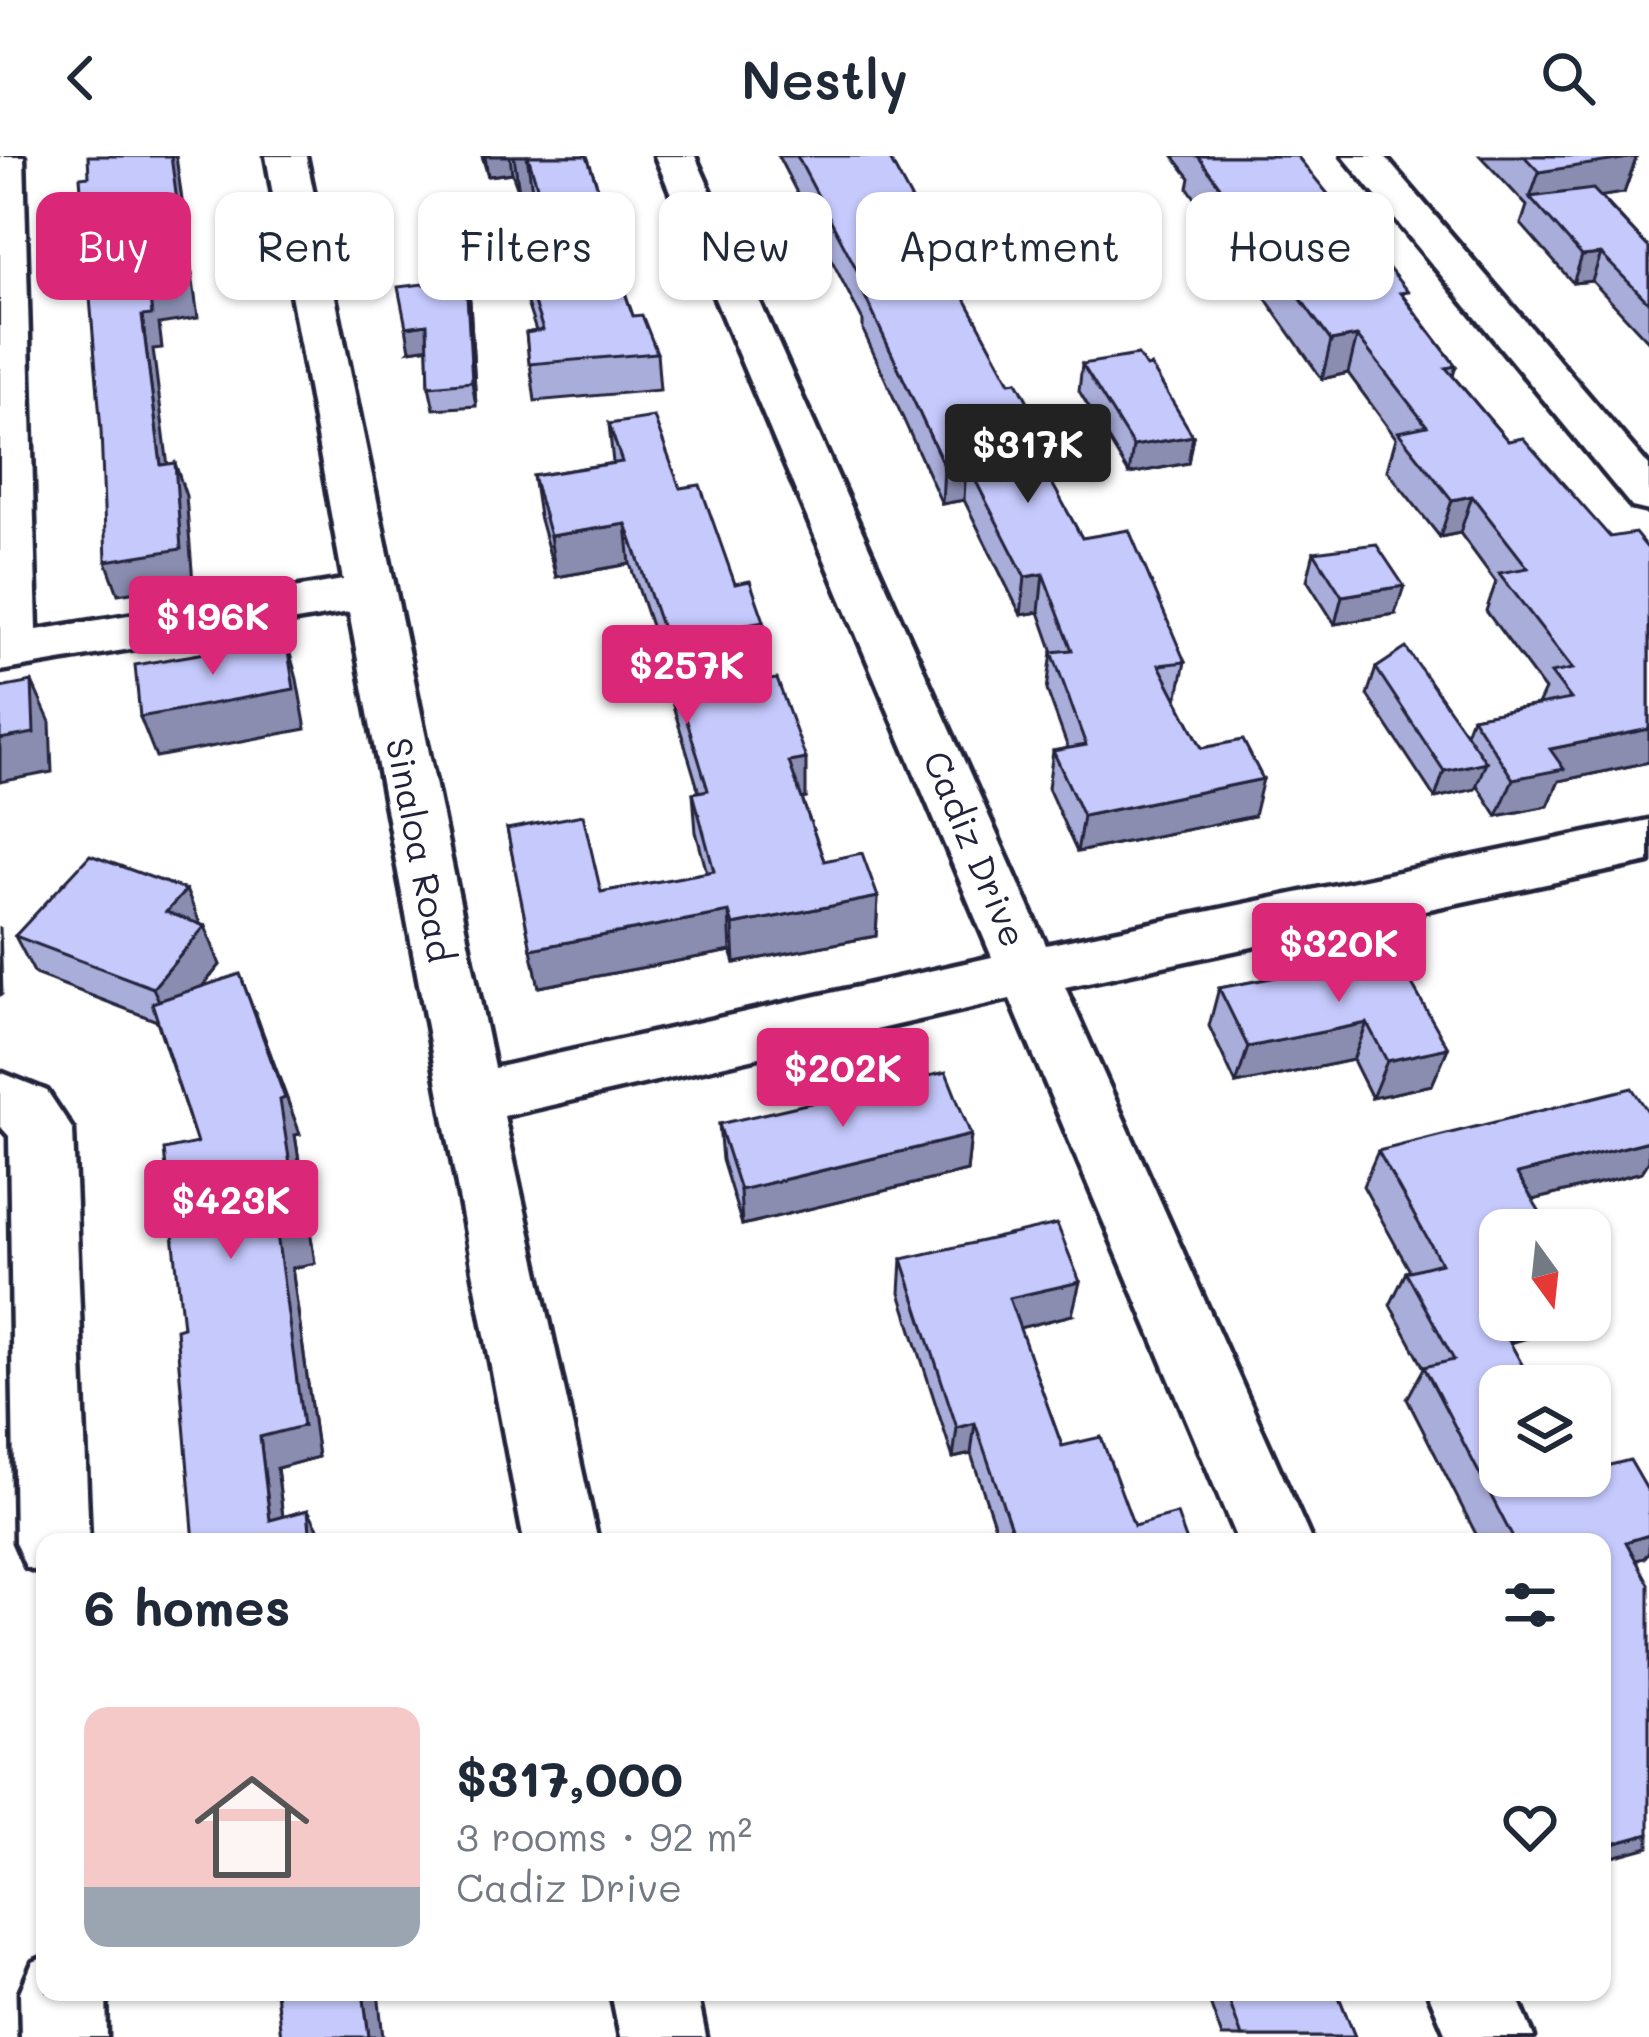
<!DOCTYPE html>
<html lang="en">
<head>
<meta charset="utf-8">
<style>
	body { margin:0; font-family:Mali,sans-serif; background:#f6f6f7; color:#1f2937; height:100vh; display:flex; flex-direction:column; font-size:45px; white-space:nowrap }
	* { box-sizing:border-box; margin:0 }
	p { font-size:39px; color:#747a83 }
	.icon { flex:none; width:66px; height:66px; fill:none; stroke:currentColor; stroke-width:2; stroke-linecap:round; stroke-linejoin:round }
	.map { position:relative; flex:1; overflow:hidden }
	.details { position:absolute; left:36px; top:1377px; width:1575px; height:468px; display:flex; flex-direction:column; background:#fff; border-radius:24px; box-shadow:0 3px 9px #0004 }
	.details>* { flex:none }
	.top-card { position:absolute; left:36px; top:36px; width:1578px; height:108px; display:flex; gap:24px }
	.needle { width:78px; rotate:165deg }
	.controls { position:absolute; left:1479px; top:1053px; display:grid; gap:24px }
	.controls a { display:grid; place-items:center; width:132px; height:132px; border-radius:24px; background:#fff; box-shadow:0 3px 9px #0004; font-size:60px }
	.price { position:absolute; translate:-50% -102px; padding:0 27px; border-radius:12px; background:#db2777; color:#fff; font-size:39px; line-height:78px; filter:drop-shadow(0 3px 6px #0008) }
	.price::after { content:''; position:absolute; left:50%; top:72px; width:36px; height:27px; margin-left:-18px; background:inherit; clip-path:polygon(0 0,100% 0,50% 100%) }
	.price.selected { background:#222; color:#fff }
	ul { padding:0; list-style:none }
	li { display:flex; align-items:center; gap:36px; height:300px; padding:0 48px }
	li span { display:grid; place-items:center; flex:none; width:336px; height:240px; border-radius:24px; color:#555 }
	li>.icon { margin-inline-start:auto }
	span .icon { width:144px; height:144px; fill:#fffc; stroke-width:1 }
	li b { font-size:51px }
	h2 { display:flex; justify-content:space-between; align-items:center; height:144px; padding:0 48px; font-size:51px }
	.pill { padding:0 42px; border-radius:24px; background:#fff; box-shadow:0 3px 9px #0004; font-size:42px; line-height:108px }
	.pill.selected { background:#db2777; color:#fff }
	header { display:flex; justify-content:space-between; align-items:center; height:156px; padding:0 48px; background:#fff; font-size:54px; font-weight:600 }
	.map>svg:first-child { display:block }
	.lines { fill:none; stroke-linecap:round; stroke-linejoin:round }
	.minor-casing { stroke:#22223b; stroke-width:9 }
	.minor { fill:#fff; fill-rule:evenodd }
	.wall { fill:#a9add9; stroke:#22223b; stroke-width:3 }
	.shaded-wall { fill:#8a8db0; stroke:#22223b; stroke-width:3 }
	.building { fill:#c5c9fc; stroke:#22223b; stroke-width:3 }
	.labels { text-anchor:middle; stroke-width:12; stroke-linejoin:round; paint-order:stroke }
	.street-label { font-size:36px; fill:#22223b; stroke:#fff }
</style>
</head>
<body>
<header><svg class="icon" aria-label="back" viewBox="0 0 24 24"><path d="M15 5l-7 7 7 7"/></svg>Nestly<svg class="icon" aria-label="search" viewBox="0 0 24 24"><circle cx="10" cy="10" r="6"/><path d="M15 15l6 6"/></svg></header>
<div class="map">
<svg width="1649" height="1881" viewBox="0 0 1649 1881">
	<rect width="100%" height="100%" fill="#fff"/>
	<filter id="ink" filterUnits="userSpaceOnUse"><feTurbulence type="fractalNoise" baseFrequency=".00833" numOctaves="2"/><feDisplacementMap in="SourceGraphic" scale="24" xChannelSelector="R" yChannelSelector="G"/><feConvolveMatrix kernelMatrix="1 2 1 2 8 2 1 2 1" color-interpolation-filters="sRGB"/></filter>
	<g filter="url(#ink)">
		<g class="lines">
			<defs>
				<g id="minor">
					<path d="M0,0H24L37,474L343,424L266,0H306L494,912L992,801L655,0H695L1046,789L1649,664V706L1065,831L1312,1386H1238L1010,843L504,960L598,1386H524L349,456L0,515Z"/>
					<path d="M1343,0H1384L1649,310V355L1632,351Z"/>
					<path d="M0,916L47,935L73,974L89,1386H45V1418L26,1411L15,1386L9,980L0,970Z"/>
					<path d="M45,1801V1836H106L107,1881H21L20,1836L33,1806Z"/>
					<path d="M611,1836H697L706,1881H620Z"/>
					<path d="M1428,1836H1515L1534,1881H1447Z"/>
				</g>
			</defs>
			<!-- minor casing -->
			<use href="#minor" class="minor-casing"/>
			<!-- minor -->
			<use href="#minor" class="minor"/>
		</g>
		<!-- wall -->
		<g class="wall">
			<path d="M482,0H587L608,61L612,98L633,160L657,197L660,234L535,245L526,177L536,175L523,135L518,98L550,94L532,34L519,36L512,17L488,20Z"/>
			<path d="M778,0H888L1049,323L1082,382L1185,506L1177,544L1202,592L1254,660L1077,696L1048,632L1053,595L1068,592L1047,534L1052,496H1053L1039,456L1021,459L964,344L942,348L863,174V165Z"/>
			<path d="M1173,0H1297L1456,210L1453,220L1508,285L1610,381L1649,394V606L1559,625L1548,650L1497,660L1477,629L1475,633L1435,642L1367,539L1376,512L1466,577L1472,561L1538,549L1545,534L1486,455L1496,426L1460,377L1440,381L1387,314L1396,282L1348,217L1322,223L1188,32L1190,22Z"/>
			<path d="M1480,0H1637L1624,37L1601,40L1649,92V186L1592,125L1573,127L1521,68L1527,50Z"/>
			<path d="M470,146L476,250L434,253L429,230L428,191L410,194Z"/>
			<path d="M1082,208L1193,280L1188,307L1129,318L1079,235Z"/>
			<path d="M609,268L680,332L735,428L764,465L765,505L746,508L749,526L806,642L802,643L824,705L878,741L876,780L735,807L731,795L539,831L507,673L601,736L707,717L696,676L693,637L699,636L671,543L670,526L630,408L556,421L539,360L533,320L613,307Z"/>
			<path d="M1314,396L1395,458L1335,468L1307,424Z"/>
			<path d="M186,734L200,769L220,809L202,831L255,855L300,978L295,979L315,1107L292,1112L318,1301L277,1312L283,1361L308,1354L324,1386H194L183,1171L197,987L157,865L35,818L15,780Z"/>
			<path d="M1339,798L1448,892L1432,929L1372,942L1353,904L1236,928L1209,870L1219,832L1334,810Z"/>
			<path d="M1649,957V1005L1642,1016L1533,1044L1500,1074L1538,1179L1510,1187L1500,1320L1649,1337V1396L1644,1402L1636,1404L1602,1386H1480L1407,1243L1424,1212L1390,1149L1406,1116L1410,1115L1363,1030L1378,995Z"/>
			<path d="M719,968L971,979L967,1015L742,1069L722,1004Z"/>
			<path d="M902,1103L1072,1159L1019,1172L1062,1290L1134,1370L1187,1386H1000L971,1298L953,1302L900,1137Z"/>
			<path d="M1206,1836H1337L1355,1881H1222Z"/>
		</g>
		<!-- shaded-wall -->
		<g class="shaded-wall">
			<path d="M171,0H176L198,162L159,168L162,192L153,193L172,342L161,309L142,160Z"/>
			<path d="M485,0H510L512,17L488,20Z"/>
			<path d="M514,0H527L532,34L519,36Z"/>
			<path d="M1626,0H1637L1624,37L1537,50L1530,42L1539,16Z"/>
			<path d="M608,61L612,98L599,62Z"/>
			<path d="M1601,98L1592,125L1573,127L1582,100Z"/>
			<path d="M466,123L470,146L476,250L472,226Z"/>
			<path d="M427,168L431,191L410,194L406,171Z"/>
			<path d="M1357,180L1348,217L1322,223L1331,185Z"/>
			<path d="M1193,280L1188,307L1129,318L1133,290Z"/>
			<path d="M1053,293L1048,331L1035,296Z"/>
			<path d="M966,306L964,344L942,348L944,310Z"/>
			<path d="M175,307L186,340L193,426L118,438L106,405Z"/>
			<path d="M1472,340L1460,377L1440,381L1452,344Z"/>
			<path d="M626,368L630,408L556,421L550,380Z"/>
			<path d="M1043,418L1039,456L1021,459L1025,421Z"/>
			<path d="M1404,430L1395,458L1335,468L1342,440Z"/>
			<path d="M764,465L765,505L742,509L741,469Z"/>
			<path d="M286,483L297,523L306,573L156,601L140,561Z"/>
			<path d="M32,526L50,566L52,616L0,626V583Z"/>
			<path d="M1649,573V606L1559,625L1548,650L1497,660L1513,623L1550,593Z"/>
			<path d="M806,603V642L790,645L789,606Z"/>
			<path d="M1486,606L1475,633L1435,642L1444,615Z"/>
			<path d="M1263,623L1254,660L1077,696L1083,660Z"/>
			<path d="M186,734L202,772L166,756Z"/>
			<path d="M878,741L876,780L735,807L733,769Z"/>
			<path d="M729,756L731,795L539,831L531,793Z"/>
			<path d="M205,770L220,809L170,869L153,832Z"/>
			<path d="M0,771L2,838L0,839Z"/>
			<path d="M240,818L300,978L295,979L315,1107L292,1112L318,1301L277,1312L286,1386L270,1364L260,1281Z"/>
			<path d="M1367,867L1353,904L1236,928L1248,891Z"/>
			<path d="M1448,892L1432,929L1372,942L1387,905Z"/>
			<path d="M971,979L967,1015L742,1069L740,1034Z"/>
			<path d="M1649,985V1005L1642,1016L1498,1053L1517,1018Z"/>
			<path d="M1080,1126L1072,1159L1003,1176L1009,1142Z"/>
			<path d="M1500,1162V1164H1548L1538,1179L1478,1195L1497,1163Z"/>
			<path d="M975,1267L971,1298L953,1302L957,1272Z"/>
			<path d="M308,1354L324,1383V1386H311Z"/>
			<path d="M1649,1379V1396L1644,1402L1602,1413L1626,1386Z"/>
			<path d="M1649,1678V1691L1602,1704V1691Z"/>
			<path d="M363,1836H378L383,1881H369Z"/>
		</g>
		<!-- building -->
		<g class="building">
			<path d="M88,0H171L188,129L149,135L152,159L142,160L161,309L175,307L181,393L106,405L101,274L80,21L89,20Z"/>
			<path d="M528,0H587L608,61L599,62L633,160L642,159L657,197L529,208L526,177L543,174L518,98L556,93Z"/>
			<path d="M797,0H888L1010,226L1017,225L1053,293L1035,296L1082,382L1129,374L1185,506L1159,509L1202,592L1243,584L1263,623L1083,660L1053,595L1086,589L1052,496L1072,494L1043,418L1025,421L966,306L944,310L863,136L868,135Z"/>
			<path d="M1198,0H1297L1408,136L1400,137L1456,210L1446,212L1508,285L1523,282L1610,381L1635,377L1649,394V573L1550,593L1564,613L1513,623L1472,561L1571,543L1551,517L1573,513L1499,417L1528,412L1472,340L1452,344L1398,276L1427,270L1357,180L1331,185Z"/>
			<path d="M1524,0H1635L1636,1L1539,16Z"/>
			<path d="M1593,33L1649,92V147L1601,98L1582,100L1530,41Z"/>
			<path d="M466,123L472,226L429,230L427,168L406,171L398,131Z"/>
			<path d="M1138,199L1146,211L1151,210L1193,280L1133,290L1082,208Z"/>
			<path d="M654,261L680,332L700,329L735,428L750,425L764,465L741,469L749,526L777,523L806,603L789,606L824,705L862,697L878,741L733,769L729,756L531,793L507,673L583,659L601,736L714,715L693,637L708,634L668,503L672,502L626,368L550,380L533,320L622,306L609,268Z"/>
			<path d="M1376,388L1404,430L1342,440L1314,396Z"/>
			<path d="M286,483L294,533L140,561L135,509Z"/>
			<path d="M1406,492L1486,606L1444,615L1376,512Z"/>
			<path d="M32,526L34,577L0,583V532Z"/>
			<path d="M90,699L186,734L166,756L205,770L153,832L15,780Z"/>
			<path d="M1389,788L1448,892L1387,905L1367,867L1248,891L1219,832L1345,808L1339,798Z"/>
			<path d="M240,818L285,942L280,944L300,1073L277,1078L303,1270L260,1281L270,1364L308,1354L311,1386H194L176,1173L183,1171L164,994L197,987L152,847Z"/>
			<path d="M946,916L971,979L740,1034L719,968Z"/>
			<path d="M1632,932L1649,957V985L1517,1018L1551,1074H1500V1162L1497,1163L1534,1230H1500V1320H1590V1314L1630,1304L1649,1337V1379L1626,1386L1649,1428V1678L1602,1691V1386H1515L1424,1211L1454,1204L1406,1116L1441,1107L1378,995Z"/>
			<path d="M1057,1068L1080,1126L1009,1142L1062,1290L1101,1281L1134,1370L1177,1358L1187,1386H1016L975,1267L957,1272L902,1103Z"/>
			<path d="M276,1836H363L369,1881H281Z"/>
			<path d="M1226,1836H1337L1355,1881H1242Z"/>
		</g>
	</g>
	<g class="labels">
		<!-- street labels -->
		<g class="street-label">
			<text transform="translate(975 693) rotate(67)" y="13">Cadiz Drive</text>
			<text transform="translate(420 694) rotate(79)" y="13">Sinaloa Road</text>
		</g>
	</g>
</svg>
<div class="controls">
<a><svg class="needle" viewBox="-14 -14 28 28"><path d="M0-13l5 13h-10z" fill="#e53935"/><path d="M0 13l5-13h-10z" fill="#747a83"/></svg></a>
<a><svg class="icon" aria-label="layers" viewBox="0 0 24 24"><path d="M12 4l9 5-9 5-9-5zM3 14l9 5 9-5"/></svg></a>
</div>
<b class="price selected" style="left:1028px;top:350px">$317K</b>
<b class="price" style="left:213px;top:522px">$196K</b>
<b class="price" style="left:687px;top:571px">$257K</b>
<b class="price" style="left:1339px;top:849px">$320K</b>
<b class="price" style="left:843px;top:974px">$202K</b>
<b class="price" style="left:231px;top:1106px">$423K</b>
<div class="top-card">
<a class="pill selected">Buy</a>
<a class="pill">Rent</a>
<a class="pill">Filters</a>
<a class="pill">New</a>
<a class="pill">Apartment</a>
<a class="pill">House</a>
</div>
<section class="details">
<h2>6 homes<svg class="icon" aria-label="filters" viewBox="0 0 24 24"><path d="M4 7h16M4 17h16"/><circle cx="9" cy="7" r="2"/><circle cx="15" cy="17" r="2"/></svg></h2>
<ul>
<li><span style="background:linear-gradient(#f6c9c9 75%,#9aa5b1 0)"><svg class="icon" aria-label="home" viewBox="0 0 24 24"><path d="M3 11l9-7 9 7M6 9v11h12V9"/></svg></span><div><b>$317,000</b><p>3 rooms · 92 m²</p><p>Cadiz Drive</p></div><svg class="icon" aria-label="heart" viewBox="0 0 24 24"><path d="M12 20l-8-8c-3-5 5-10 8-4 3-6 11-1 8 4z"/></svg></li>
</ul>
</section>
</div>
</body>
</html>
